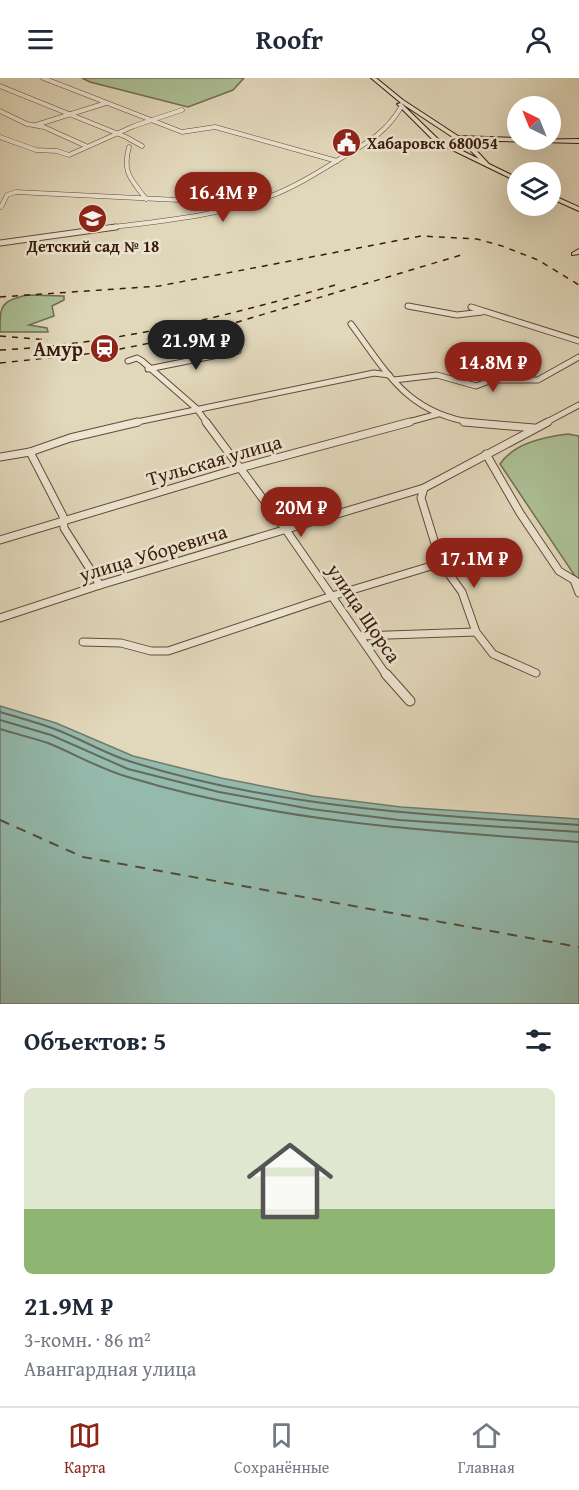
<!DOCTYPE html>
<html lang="ru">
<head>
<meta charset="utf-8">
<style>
	body { margin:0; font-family:"Gentium Book Plus",serif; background:#f2f2f3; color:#1f2937; height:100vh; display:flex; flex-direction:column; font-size:22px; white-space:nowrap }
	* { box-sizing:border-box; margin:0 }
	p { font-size:20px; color:#747a83 }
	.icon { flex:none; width:33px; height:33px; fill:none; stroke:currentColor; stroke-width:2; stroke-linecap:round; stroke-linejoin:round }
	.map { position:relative; height:926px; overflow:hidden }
	.drawer { display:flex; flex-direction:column; background:#fff; flex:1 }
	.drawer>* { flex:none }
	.needle { width:39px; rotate:317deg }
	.fabs { position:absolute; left:507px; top:18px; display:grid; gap:12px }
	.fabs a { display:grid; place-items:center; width:54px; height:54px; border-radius:50%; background:#fff; box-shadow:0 6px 24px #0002; font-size:30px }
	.price { position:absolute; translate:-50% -51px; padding:0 14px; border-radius:21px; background:#8f2418; color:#fff; font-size:20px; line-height:39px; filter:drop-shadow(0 2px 3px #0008) }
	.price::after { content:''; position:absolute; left:50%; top:36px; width:18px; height:14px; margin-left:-9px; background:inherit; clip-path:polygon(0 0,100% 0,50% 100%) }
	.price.active { background:#222; color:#fff }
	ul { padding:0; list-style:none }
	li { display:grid; align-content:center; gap:12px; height:318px; padding:0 24px }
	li+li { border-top:2px solid #e0e1e3 }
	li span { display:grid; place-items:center; height:186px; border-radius:9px; color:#555 }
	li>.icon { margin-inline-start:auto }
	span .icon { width:108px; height:108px; fill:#fffc; stroke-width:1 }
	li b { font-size:26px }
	h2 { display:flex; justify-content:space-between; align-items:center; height:72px; padding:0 24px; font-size:26px }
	header { display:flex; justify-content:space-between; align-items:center; height:78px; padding:0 24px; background:#fff; font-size:27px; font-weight:600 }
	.tab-bar { display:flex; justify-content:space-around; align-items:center; height:84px; border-top:2px solid #e0e1e3; background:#fff; font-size:16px; color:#747a83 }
	.tab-bar a { display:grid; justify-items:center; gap:3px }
	.tab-bar .active { color:#8f2418 }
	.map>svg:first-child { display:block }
	.green { fill:#acbf95; stroke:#726d4f; stroke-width:1.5 }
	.water { fill:#94baad; stroke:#707a6b; stroke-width:1.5 }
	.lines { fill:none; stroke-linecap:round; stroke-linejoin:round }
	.shore { stroke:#666a5b; stroke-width:2 }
	.ferry { stroke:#544b3a; stroke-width:2; stroke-dasharray:10 8; stroke-linecap:butt }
	.minor-far3-casing { stroke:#634a35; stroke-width:5 }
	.minor-far2-casing { stroke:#634a35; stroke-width:7 }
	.minor-far1-casing { stroke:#634a35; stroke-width:9 }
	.minor-casing { stroke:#634a35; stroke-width:11 }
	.secondary-casing { stroke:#391b09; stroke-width:2 }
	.minor-far3 { stroke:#ece5d2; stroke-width:4 }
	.minor-far2 { stroke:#ece5d2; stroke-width:5 }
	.minor-far1 { stroke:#ece5d2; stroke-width:7 }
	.minor { stroke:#ece5d2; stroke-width:9 }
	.secondary { fill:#ece5d2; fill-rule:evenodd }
	.rail { stroke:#391b09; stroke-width:1.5; stroke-dasharray:6 6; stroke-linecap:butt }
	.labels { text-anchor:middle; stroke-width:5; stroke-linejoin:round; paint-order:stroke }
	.far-poi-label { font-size:16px; font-weight:bold; fill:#391b09; stroke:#ece5d2; text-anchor:start }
	.poi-label { font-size:20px; font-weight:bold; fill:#391b09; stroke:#ece5d2; text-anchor:end }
	.street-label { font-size:20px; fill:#391b09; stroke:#ece5d2 }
</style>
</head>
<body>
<header><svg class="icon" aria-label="menu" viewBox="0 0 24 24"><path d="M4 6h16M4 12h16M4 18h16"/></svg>Roofr<svg class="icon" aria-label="person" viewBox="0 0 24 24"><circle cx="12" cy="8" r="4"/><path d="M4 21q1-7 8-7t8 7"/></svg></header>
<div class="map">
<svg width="579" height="926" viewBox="0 0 579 926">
	<rect width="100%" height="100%" fill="#e1d7ba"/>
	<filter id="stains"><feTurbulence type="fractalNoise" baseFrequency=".00333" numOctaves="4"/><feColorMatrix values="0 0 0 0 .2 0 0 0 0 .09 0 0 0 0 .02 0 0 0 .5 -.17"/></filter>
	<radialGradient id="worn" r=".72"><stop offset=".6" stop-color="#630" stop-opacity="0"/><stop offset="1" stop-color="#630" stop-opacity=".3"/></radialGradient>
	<!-- green -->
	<g class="green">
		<path d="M82,0H244L233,12L188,29L90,4Z"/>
		<path d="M27,217L64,218V222L52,228L54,238L29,247L47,250L48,254H0C0,227 0,224 27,217Z"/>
		<path d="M568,356L579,358V504L500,386C514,365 544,359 568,356Z"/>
	</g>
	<!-- water -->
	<path class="water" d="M0,628L56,645L133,678L221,700L313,718L401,729L579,741V926H0Z"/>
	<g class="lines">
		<!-- shore -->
		<g class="shore">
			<path d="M0,634C17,639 35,644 52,650C80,660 105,676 132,684C277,730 429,737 579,747"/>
			<path d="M0,642L51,657L128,691L219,714L311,731L399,742L579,754"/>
			<path d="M0,651C16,656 33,660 48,665C75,676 100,691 128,699C275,744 427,753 579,764"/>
		</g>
		<!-- ferry -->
		<path class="ferry" d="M0,742L83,779L579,869"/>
		<defs>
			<g id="minor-far3">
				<path d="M43,0L182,54L215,49L337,83"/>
				<path d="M0,8L126,59L142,68"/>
				<path d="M0,33L27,46L44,49L86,68"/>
				<path d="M36,47L106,25"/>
				<path d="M0,59L36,72L57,73L69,77L134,48L182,32"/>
				<path d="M129,69C122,95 131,101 146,121"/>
				<path d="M1,129L7,117L16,114L199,123L228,132"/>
				<path d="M106,150C161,143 219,138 271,118C297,108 320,93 343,79C367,65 387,54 401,29"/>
			</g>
			<g id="minor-far2">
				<path d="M0,165L116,149"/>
				<path d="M408,228L457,237L482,234"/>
				<path d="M471,229L579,263"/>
				<path d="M351,246C388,296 407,335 474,345"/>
				<path d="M128,283L137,280L142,283L197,331L207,345"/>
				<path d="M148,291L238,273"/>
				<path d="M394,302L437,297L476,308L492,302H538L579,279"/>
				<path d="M132,345L374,295L389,297"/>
				<path d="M405,345L438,336"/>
				<path d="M545,345L579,327"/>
			</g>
			<g id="minor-far1">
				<path d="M206,344L286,452L387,598"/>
				<path d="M464,344L534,350"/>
				<path d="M30,374L63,438L64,450L100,507"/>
				<path d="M486,376L520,435L559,493L579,505"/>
				<path d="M0,379L30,374L70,360L138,344"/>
				<path d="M424,410L421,420L441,485L462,514L476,554L493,576L536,595"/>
				<path d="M0,462L240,390L410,344"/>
				<path d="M574,502L579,515"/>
				<path d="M0,540L100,507L424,410L548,344"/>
				<path d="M360,558L476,554"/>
				<path d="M83,564L121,565L151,573H168L332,518L441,485"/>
			</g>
			<path id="minor" d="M386,596L410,623"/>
			<g id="secondary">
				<path d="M371,0H376L403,22L458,58L518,60V62L579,61V65L457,62L401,25L438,61L479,81L469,71L474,70L489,86L518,100V104L516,103L434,63L397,26L401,25Z"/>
				<path d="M550,116L579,129V133L550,120Z"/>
				<path d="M579,171V176L572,177V175Z"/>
			</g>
		</defs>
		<!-- minor-far3 casing -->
		<use href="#minor-far3" class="minor-far3-casing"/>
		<!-- minor-far2 casing -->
		<use href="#minor-far2" class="minor-far2-casing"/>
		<!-- minor-far1 casing -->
		<use href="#minor-far1" class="minor-far1-casing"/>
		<!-- minor casing -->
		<use href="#minor" class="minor-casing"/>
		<!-- secondary casing -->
		<use href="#secondary" class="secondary-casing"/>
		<!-- minor-far3 -->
		<use href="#minor-far3" class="minor-far3"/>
		<!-- minor-far2 -->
		<use href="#minor-far2" class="minor-far2"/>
		<!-- minor-far1 -->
		<use href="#minor-far1" class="minor-far1"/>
		<!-- minor -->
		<use href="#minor" class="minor"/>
		<!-- secondary -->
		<use href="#secondary" class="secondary"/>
		<!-- rail -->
		<g class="rail">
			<path d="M0,219L159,208L421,158L477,161L502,168L538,182L579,207"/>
			<path d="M0,258L48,262"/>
			<path d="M0,272C115,266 224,239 335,207"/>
			<path d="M0,285L105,274L201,255L461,177"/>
		</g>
	</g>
	<!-- icons -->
	<defs>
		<symbol id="civic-disc" viewBox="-11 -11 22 22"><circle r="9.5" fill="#8f2418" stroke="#ece5d2"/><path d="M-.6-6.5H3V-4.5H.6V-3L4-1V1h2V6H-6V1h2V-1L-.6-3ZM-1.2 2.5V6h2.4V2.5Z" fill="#fff"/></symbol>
		<symbol id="school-disc" viewBox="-11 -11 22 22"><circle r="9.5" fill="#8f2418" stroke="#ece5d2"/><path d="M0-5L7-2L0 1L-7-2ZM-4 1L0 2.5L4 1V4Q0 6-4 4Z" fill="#fff"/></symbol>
		<symbol id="station-disc" viewBox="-11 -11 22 22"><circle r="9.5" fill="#8f2418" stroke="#ece5d2"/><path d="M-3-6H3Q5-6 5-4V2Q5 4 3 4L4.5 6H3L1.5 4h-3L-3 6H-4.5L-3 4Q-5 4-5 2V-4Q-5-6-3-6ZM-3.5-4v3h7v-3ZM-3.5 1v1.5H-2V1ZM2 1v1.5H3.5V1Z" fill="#fff"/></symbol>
	</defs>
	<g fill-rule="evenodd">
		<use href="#civic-disc" x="330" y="48" width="33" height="33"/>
		<use href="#school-disc" x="76" y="124" width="33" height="33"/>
		<use href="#station-disc" x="88" y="254" width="33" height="33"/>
	</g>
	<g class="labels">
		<!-- far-poi labels -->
		<g class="far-poi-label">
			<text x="367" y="71">Хабаровск 680054</text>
			<text x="93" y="174" text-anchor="middle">Детский сад № 18</text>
		</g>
		<!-- poi labels -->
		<g class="poi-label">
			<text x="83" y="278">Амур</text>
		</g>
		<!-- street labels -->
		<g class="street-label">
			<text transform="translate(214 382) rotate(-16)" y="7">Тульская улица</text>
			<text transform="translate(153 475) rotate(-17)" y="7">улица Уборевича</text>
			<text transform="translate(364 535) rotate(56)" y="7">улица Щорса</text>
		</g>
	</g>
	<rect width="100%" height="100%" filter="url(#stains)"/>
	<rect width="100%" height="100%" fill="url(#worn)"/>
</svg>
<div class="fabs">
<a><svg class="needle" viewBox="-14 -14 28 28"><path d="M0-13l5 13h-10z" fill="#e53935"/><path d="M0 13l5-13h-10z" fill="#747a83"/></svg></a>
<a><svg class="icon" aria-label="layers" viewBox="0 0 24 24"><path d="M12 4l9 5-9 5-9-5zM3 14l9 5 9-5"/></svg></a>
</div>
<b class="price" style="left:223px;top:145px">16.4M ₽</b>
<b class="price active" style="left:196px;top:293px">21.9M ₽</b>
<b class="price" style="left:493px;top:315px">14.8M ₽</b>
<b class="price" style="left:301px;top:460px">20M ₽</b>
<b class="price" style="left:474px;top:511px">17.1M ₽</b>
</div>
<section class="drawer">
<h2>Объектов: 5<svg class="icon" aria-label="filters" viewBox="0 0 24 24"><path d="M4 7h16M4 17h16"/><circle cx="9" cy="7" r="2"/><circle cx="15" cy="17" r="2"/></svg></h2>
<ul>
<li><span style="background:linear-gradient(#dfe7d0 65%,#8fb573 0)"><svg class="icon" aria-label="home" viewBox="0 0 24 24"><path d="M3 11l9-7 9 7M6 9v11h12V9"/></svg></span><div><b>21.9M ₽</b><p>3-комн. · 86 m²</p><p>Авангардная улица</p></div></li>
</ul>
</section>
<nav class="tab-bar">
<a class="active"><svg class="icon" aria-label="map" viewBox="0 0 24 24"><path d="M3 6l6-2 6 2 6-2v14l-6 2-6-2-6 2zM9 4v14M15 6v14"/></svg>Карта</a>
<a><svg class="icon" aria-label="saved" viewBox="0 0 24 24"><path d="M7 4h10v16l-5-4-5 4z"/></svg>Сохранённые</a>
<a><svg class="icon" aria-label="home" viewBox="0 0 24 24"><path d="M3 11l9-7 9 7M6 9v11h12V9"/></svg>Главная</a>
</nav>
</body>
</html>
